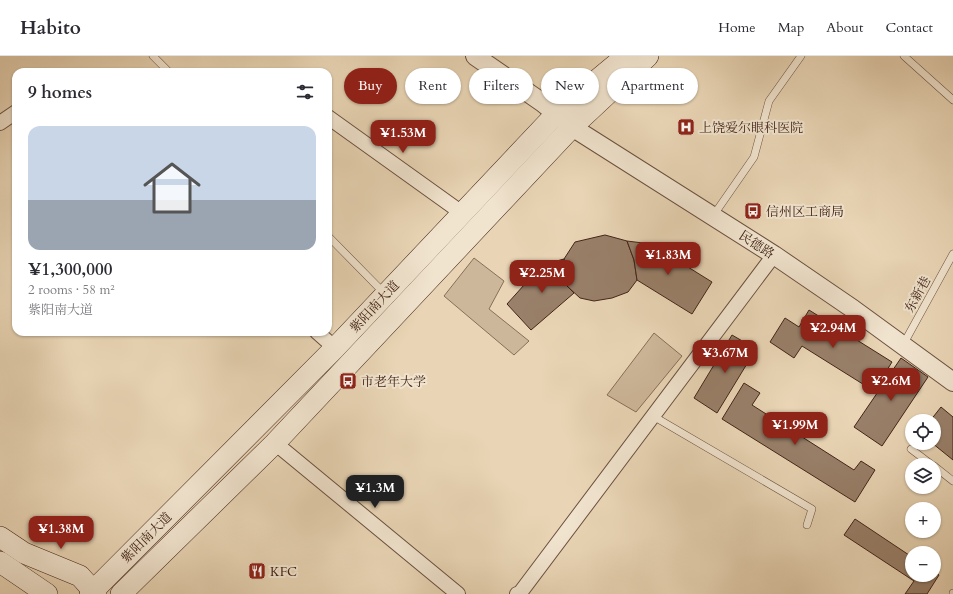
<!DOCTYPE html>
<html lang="en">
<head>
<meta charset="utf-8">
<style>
	body { margin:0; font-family:Cardo,"Noto Serif SC",serif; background:#f7f7f7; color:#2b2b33; height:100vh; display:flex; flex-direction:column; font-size:15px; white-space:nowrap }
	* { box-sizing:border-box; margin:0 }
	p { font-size:13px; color:#7c7c81 }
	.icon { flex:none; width:22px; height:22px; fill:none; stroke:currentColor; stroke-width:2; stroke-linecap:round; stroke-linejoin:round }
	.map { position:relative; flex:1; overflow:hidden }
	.sheet { position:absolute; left:12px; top:12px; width:320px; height:268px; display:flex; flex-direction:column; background:#fff; border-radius:12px; box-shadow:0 1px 3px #0004 }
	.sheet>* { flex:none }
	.hud { position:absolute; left:344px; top:12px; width:380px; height:36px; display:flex; gap:8px }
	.tools { position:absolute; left:905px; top:358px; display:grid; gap:8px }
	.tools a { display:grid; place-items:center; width:36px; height:36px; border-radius:50%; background:#fff; box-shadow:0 1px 3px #0004; font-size:20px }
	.price { position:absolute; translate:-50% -34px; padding:0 9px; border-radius:8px; background:#8f2418; color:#fff; font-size:13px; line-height:26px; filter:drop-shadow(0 1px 2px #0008) }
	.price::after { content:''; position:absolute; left:50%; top:24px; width:12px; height:9px; margin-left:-6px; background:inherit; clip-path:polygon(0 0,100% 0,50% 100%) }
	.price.selected { background:#222; color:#fff }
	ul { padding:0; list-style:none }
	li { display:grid; align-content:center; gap:8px; height:212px; padding:0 16px }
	li span { display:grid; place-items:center; height:124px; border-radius:12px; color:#555 }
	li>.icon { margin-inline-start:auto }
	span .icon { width:72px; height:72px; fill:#fffc; stroke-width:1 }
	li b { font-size:17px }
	h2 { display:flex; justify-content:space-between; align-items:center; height:48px; padding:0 16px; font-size:17px }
	.chip { padding:0 14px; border-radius:18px; background:#fff; box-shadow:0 1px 3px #0004; font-size:14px; line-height:36px }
	.chip.selected { background:#8f2418; color:#fff }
	header { display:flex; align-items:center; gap:24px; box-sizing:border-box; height:56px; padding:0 20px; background:#fff; border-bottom:1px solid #e1e1e2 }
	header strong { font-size:19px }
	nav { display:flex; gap:22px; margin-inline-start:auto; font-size:14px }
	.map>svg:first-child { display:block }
	.green { fill:#cdb79a; stroke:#886e59 }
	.building { fill:#99806a; stroke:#432418 }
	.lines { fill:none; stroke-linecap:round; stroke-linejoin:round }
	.service-casing { stroke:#6c503f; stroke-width:8 }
	.minor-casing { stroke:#6c503f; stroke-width:16 }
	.tertiary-casing { stroke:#6c503f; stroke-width:20 }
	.secondary-casing { stroke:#432418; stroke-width:22 }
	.service { stroke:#f1e4cf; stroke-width:7 }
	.minor { stroke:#f1e4cf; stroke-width:14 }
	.tertiary { stroke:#f1e4cf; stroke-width:18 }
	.secondary { stroke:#f1e4cf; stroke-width:21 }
	.labels { text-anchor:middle; stroke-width:4; stroke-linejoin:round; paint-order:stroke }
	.poi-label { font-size:13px; fill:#432418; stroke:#f1e4cf; text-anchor:start }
	.street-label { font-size:13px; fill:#432418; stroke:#f1e4cf }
</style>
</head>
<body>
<header>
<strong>Habito</strong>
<nav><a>Home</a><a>Map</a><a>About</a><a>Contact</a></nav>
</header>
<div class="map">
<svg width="953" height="538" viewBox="0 0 953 538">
	<rect width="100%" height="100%" fill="#e9d5b5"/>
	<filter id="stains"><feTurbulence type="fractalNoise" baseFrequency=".005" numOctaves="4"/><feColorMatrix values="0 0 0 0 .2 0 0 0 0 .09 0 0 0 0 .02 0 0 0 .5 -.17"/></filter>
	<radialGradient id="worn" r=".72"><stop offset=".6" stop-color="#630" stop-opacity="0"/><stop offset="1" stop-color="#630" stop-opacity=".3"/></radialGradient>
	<!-- green -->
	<g class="green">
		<path d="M474,202L504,225L489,253L529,285L514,299L444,240Z"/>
		<path d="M654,277L682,300L636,356L607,339Z"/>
	</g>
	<!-- building -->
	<g class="building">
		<path d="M605,179L627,185L634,204L637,224L628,236L612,242L594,245L580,242L567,230L564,203L575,186Z"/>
		<path d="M627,185L651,188L712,226L692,258L637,224L634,204Z"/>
		<path d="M564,203L567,230L574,237L531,274L507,248L542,209Z"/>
		<path d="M809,254L892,306L874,335L802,290L794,302L770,286L785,262L799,271Z"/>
		<path d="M732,279L756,293L717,357L694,342Z"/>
		<path d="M901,302L928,321L882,390L854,371Z"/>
		<path d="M744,327L760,337L752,349L854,414L861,405L875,414L855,446L722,363Z"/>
		<path d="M941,351L953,361V404L932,387H934V365H930Z"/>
		<path d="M855,463L912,501V519H934V515L939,519L927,538H905L914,525L844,479Z"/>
	</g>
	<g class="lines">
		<defs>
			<g id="service">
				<path d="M153,0L169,16"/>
				<path d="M904,0L953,44"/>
				<path d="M713,160L754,101L769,45L801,0"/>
				<path d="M328,180L384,237"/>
				<path d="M903,289L953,198"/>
				<path d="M653,360L812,453L807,469"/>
				<path d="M911,393L932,409"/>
				<path d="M934,410L953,425"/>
				<path d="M953,538V537"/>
			</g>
			<g id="minor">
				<path d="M328,61L462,157"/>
				<path d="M0,67L16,56"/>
				<path d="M317,276L335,292"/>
				<path d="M275,387L458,538"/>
				<path d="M517,538L520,537L774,199"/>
			</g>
			<path id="tertiary" d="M475,0L543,47L572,71L774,199L853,253L953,326"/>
			<g id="secondary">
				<path d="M0,481L24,497L80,520L96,538"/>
				<path d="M0,506L47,538"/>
				<path d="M90,538L335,292L556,58L626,0"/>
				<path d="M121,538L275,387L572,71L648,0"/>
			</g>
		</defs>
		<!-- service casing -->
		<use href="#service" class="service-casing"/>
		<!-- minor casing -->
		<use href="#minor" class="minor-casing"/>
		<!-- tertiary casing -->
		<use href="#tertiary" class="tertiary-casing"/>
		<!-- secondary casing -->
		<use href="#secondary" class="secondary-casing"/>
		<!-- service -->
		<use href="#service" class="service"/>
		<!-- minor -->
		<use href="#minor" class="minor"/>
		<!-- tertiary -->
		<use href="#tertiary" class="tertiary"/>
		<!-- secondary -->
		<use href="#secondary" class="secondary"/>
	</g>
	<!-- icons -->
	<defs>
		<symbol id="hospital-square" viewBox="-11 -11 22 22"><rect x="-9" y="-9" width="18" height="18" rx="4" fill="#8f2418" stroke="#f1e4cf"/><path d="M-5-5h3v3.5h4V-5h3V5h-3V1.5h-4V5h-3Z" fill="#fff"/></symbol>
		<symbol id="bus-square" viewBox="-11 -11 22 22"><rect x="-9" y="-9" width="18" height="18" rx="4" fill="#8f2418" stroke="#f1e4cf"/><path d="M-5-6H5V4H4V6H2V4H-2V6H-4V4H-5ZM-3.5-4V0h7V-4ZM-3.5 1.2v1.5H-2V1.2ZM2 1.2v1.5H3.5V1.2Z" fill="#fff"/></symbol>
		<symbol id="restaurant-square" viewBox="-11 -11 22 22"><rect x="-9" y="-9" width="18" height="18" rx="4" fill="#8f2418" stroke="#f1e4cf"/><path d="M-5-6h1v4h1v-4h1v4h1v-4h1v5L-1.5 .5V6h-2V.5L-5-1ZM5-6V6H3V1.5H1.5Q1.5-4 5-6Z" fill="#fff"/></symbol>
	</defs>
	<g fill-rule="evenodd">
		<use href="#hospital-square" x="676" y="61" width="20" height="20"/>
		<use href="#bus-square" x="743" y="145" width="20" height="20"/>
		<use href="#bus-square" x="338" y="315" width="20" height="20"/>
		<use href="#restaurant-square" x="247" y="505" width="20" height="20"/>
	</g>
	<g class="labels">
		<!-- poi labels -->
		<g class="poi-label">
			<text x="699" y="76">上饶爱尔眼科医院</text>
			<text x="766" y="160">信州区工商局</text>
			<text x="361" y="330">市老年大学</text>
			<text x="270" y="520">KFC</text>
		</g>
		<!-- street labels -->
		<g class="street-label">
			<text transform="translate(757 188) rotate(33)" y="5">民德路</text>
			<text transform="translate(917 238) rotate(-61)" y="5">东新巷</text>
			<text transform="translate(374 250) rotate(-47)" y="5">紫阳南大道</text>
			<text transform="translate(146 481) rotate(-45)" y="5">紫阳南大道</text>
		</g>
	</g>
	<rect width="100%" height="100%" filter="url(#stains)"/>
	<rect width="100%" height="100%" fill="url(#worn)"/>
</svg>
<div class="tools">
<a><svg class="icon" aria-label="locate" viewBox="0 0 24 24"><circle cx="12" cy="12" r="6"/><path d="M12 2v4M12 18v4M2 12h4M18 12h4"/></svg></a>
<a><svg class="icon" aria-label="layers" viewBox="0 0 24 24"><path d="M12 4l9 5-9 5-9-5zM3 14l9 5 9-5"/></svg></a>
<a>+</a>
<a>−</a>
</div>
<b class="price" style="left:403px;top:98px">¥1.53M</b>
<b class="price" style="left:668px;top:220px">¥1.83M</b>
<b class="price" style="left:542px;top:238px">¥2.25M</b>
<b class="price" style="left:833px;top:293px">¥2.94M</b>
<b class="price" style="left:725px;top:318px">¥3.67M</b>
<b class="price" style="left:891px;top:346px">¥2.6M</b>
<b class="price" style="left:795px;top:390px">¥1.99M</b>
<b class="price selected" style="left:375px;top:453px">¥1.3M</b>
<b class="price" style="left:61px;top:494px">¥1.38M</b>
<div class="hud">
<a class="chip selected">Buy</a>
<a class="chip">Rent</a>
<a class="chip">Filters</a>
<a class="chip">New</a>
<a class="chip">Apartment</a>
</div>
<section class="sheet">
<h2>9 homes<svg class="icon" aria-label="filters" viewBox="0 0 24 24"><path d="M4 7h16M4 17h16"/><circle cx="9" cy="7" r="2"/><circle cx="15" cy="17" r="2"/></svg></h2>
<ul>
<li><span style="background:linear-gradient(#c9d6e8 60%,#9aa5b1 0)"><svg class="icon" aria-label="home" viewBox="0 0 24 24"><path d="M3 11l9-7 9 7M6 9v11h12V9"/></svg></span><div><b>¥1,300,000</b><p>2 rooms · 58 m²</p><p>紫阳南大道</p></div></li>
</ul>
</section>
</div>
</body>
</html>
